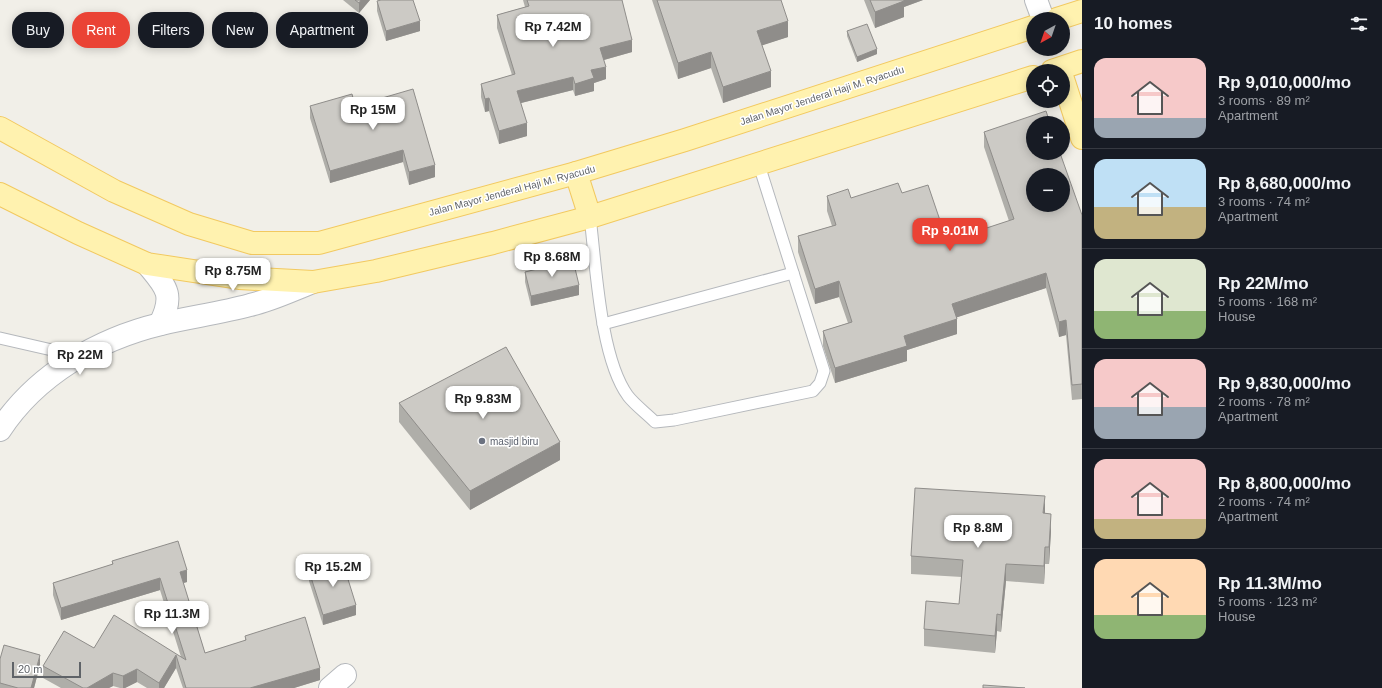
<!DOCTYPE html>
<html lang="en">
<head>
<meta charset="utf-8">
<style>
	body { margin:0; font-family:Arial,sans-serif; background:#20242c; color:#f1f3f6; height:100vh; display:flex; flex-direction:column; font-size:15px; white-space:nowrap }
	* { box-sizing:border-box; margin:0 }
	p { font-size:13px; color:#9ea1a6 }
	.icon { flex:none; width:22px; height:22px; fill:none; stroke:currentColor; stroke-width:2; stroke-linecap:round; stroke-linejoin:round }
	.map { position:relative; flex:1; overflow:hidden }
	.details { display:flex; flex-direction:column; background:#171b24; width:300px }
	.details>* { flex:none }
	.guide { position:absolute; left:12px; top:12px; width:380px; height:36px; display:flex; gap:8px }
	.needle { width:26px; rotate:220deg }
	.buttons { position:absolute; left:1026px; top:12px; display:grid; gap:8px }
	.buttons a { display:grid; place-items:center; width:44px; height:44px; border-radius:50%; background:#171b24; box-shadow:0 2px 10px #0003; font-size:20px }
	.scale { position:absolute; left:12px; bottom:10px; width:69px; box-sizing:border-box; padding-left:4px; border:2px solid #5f6368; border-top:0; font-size:11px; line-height:14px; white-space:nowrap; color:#5f6368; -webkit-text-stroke:3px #fff; paint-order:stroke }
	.price { position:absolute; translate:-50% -34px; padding:0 9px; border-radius:8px; background:#fff; color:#222; font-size:13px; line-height:26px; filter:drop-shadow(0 1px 2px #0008) }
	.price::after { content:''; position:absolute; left:50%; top:24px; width:12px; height:9px; margin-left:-6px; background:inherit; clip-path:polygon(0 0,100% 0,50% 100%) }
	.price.on { background:#ea4335; color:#fff }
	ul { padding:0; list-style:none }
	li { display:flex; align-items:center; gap:12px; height:100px; padding:0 12px }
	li+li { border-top:1px solid #363941 }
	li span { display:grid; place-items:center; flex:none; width:112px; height:80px; border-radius:12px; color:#555 }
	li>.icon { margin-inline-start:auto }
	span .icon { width:48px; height:48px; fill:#fffc; stroke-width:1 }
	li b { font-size:17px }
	h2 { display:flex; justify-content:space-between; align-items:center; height:48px; padding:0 12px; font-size:17px }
	.pill { padding:0 14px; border-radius:16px; background:#171b24; box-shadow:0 2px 10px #0003; font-size:14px; line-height:36px }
	.pill.on { background:#ea4335; color:#fff }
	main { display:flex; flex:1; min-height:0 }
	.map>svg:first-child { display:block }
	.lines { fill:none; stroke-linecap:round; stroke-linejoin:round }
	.service-casing { stroke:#b5b8bc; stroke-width:13 }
	.minor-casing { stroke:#b5b8bc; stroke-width:24 }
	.tertiary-casing { stroke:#b5b8bc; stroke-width:24 }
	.primary-casing { stroke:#f2c960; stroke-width:24 }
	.service { stroke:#fff; stroke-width:11 }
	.minor { stroke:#fff; stroke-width:22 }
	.tertiary { stroke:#fff; stroke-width:22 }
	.primary { stroke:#fff2af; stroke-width:22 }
	.wall { fill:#afaea9 }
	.shaded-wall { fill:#8f8d8a }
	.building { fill:#cccac5; stroke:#8f8d8a; fill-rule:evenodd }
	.worship-dot { fill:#6b7280; stroke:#fff; stroke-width:1.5 }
	.labels { text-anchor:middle; stroke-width:3; stroke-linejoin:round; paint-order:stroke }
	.street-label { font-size:10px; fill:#5f6368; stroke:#fff }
	.worship-label { font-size:10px; fill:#5b616d; stroke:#fff; text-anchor:start }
</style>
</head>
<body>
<main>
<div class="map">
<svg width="1082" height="688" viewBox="0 0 1082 688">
	<rect width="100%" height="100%" fill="#f1efe8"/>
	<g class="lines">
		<defs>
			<g id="service">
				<path d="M590,217C596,265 600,358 628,396C635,405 646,413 655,422L674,420L813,391L820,383L824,371L759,165"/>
				<path d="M603,324L793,273"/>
				<path d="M0,338L78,356"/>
			</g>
			<g id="minor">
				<path d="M147,264C166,287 175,294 160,324"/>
				<path d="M0,430C36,375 98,339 161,324C190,317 221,313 250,305C272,300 292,290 313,282"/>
				<path d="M330,688L345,675"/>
			</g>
			<path id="tertiary" d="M1036,0L1043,19"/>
			<g id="primary">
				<path d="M1057,19L1082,11"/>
				<path d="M1052,71L1082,61"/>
				<path d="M1063,79L1082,138"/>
				<path d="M0,128L114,191L189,224L252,243H319L576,173L685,140L1033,27"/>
				<path d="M576,173L590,217"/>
				<path d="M0,194L78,233L147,264L239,278L313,282L376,271L493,243L590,217L1033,77"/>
			</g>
		</defs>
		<!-- service casing -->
		<use href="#service" class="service-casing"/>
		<!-- minor casing -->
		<use href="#minor" class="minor-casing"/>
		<!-- tertiary casing -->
		<use href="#tertiary" class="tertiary-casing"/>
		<!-- primary casing -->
		<use href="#primary" class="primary-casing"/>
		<!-- service -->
		<use href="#service" class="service"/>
		<!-- minor -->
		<use href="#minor" class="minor"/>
		<!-- tertiary -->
		<use href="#tertiary" class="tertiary"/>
		<!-- primary -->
		<use href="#primary" class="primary"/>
	</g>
	<!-- wall -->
	<g class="wall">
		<path d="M343,0H370L359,13Z"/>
		<path d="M523,0H622L632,52L604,60L606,79L594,83V91L575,96L573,90L521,103L527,136L499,144L489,111L485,112L481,97V84L512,75L497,28V15L525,7Z"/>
		<path d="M652,0H781L788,37L762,45L771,87L723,103L711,68L678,79Z"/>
		<path d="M864,0H923L904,7V17L875,28Z"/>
		<path d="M377,1L420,31L386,41L377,11Z"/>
		<path d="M847,31L877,54L857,62L847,36Z"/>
		<path d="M310,106H355L435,177L409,185L403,162L330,183L310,118Z"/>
		<path d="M984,132L1082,215V399L1072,400L1066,335L1059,337L1046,288L957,317V334L907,350V361L835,383L823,346V331L848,323L839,297L815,304L798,252V236L832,226L827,211V196L851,198L902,193L947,241L1009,221L984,147Z"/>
		<path d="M525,272L579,295L531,306L525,282Z"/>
		<path d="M399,403L560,460L470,510L399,422Z"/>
		<path d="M1045,513L1051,531L1049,564H1045L1044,584L1006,581L1001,632L997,631L995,653L924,646V629L959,604L962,577L911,574V556Z"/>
		<path d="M112,561L187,582L183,583L205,653L245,641V636L320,680L294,688H183L176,668L164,688H147L137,682L125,688H120L113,686L109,688H61L43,678V666L94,648L181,657L160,590L61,620L53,595V583L112,565Z"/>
		<path d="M309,571L356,615L323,625L309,581Z"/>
		<path d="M0,659L40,665L34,688H0Z"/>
	</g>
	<!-- shaded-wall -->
	<g class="shaded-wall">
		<path d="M361,0H370L359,13V3Z"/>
		<path d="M901,0H923L904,7V17L875,28V12Z"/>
		<path d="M420,21V31L386,41V31Z"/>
		<path d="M788,21V37L757,47V31Z"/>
		<path d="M632,40V52L600,61V48Z"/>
		<path d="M877,49V54L857,62V57Z"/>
		<path d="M711,52V68L678,79V63Z"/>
		<path d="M606,67V79L594,83V91L575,96V84L591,70Z"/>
		<path d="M771,71V87L723,103V87Z"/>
		<path d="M573,77V90L517,104V91Z"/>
		<path d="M489,98V111L485,112V99Z"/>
		<path d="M527,123V136L499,144V131Z"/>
		<path d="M403,150V162L330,183V171Z"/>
		<path d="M435,165V177L409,185V172Z"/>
		<path d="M1046,273V288L952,319V304Z"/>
		<path d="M839,281V297L815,304V289Z"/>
		<path d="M579,285V295L531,306V296Z"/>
		<path d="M957,319V334L907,350V361L835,383V368L904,336Z"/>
		<path d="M1066,320V335L1059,337V322Z"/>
		<path d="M560,442V460L470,510V491Z"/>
		<path d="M1045,496V514L1043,513Z"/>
		<path d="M1051,514V531L1049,564V547Z"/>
		<path d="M1045,547V564L1044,584V566Z"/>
		<path d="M1006,564V581L1001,632V615Z"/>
		<path d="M187,570V582L180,584V572Z"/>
		<path d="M160,578V590L61,620V608Z"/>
		<path d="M356,605V615L323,625V615Z"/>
		<path d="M997,614V631L995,653V636Z"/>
		<path d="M40,655V665L34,688H31Z"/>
		<path d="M176,655V668L164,688H159V683Z"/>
		<path d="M320,668V680L294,688H250Z"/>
		<path d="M137,669V682L125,688H123V676Z"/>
		<path d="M113,673V686L109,688H87Z"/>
	</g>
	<!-- building -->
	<g class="building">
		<path d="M355,0H361L359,3Z"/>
		<path d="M381,0H413L420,21L386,31L377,1Z"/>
		<path d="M527,0H622L632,40L600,48L606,67L591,70L594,78L575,84L573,77L517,91L527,123L499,131L489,98L485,99L481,84L515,74L497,15L529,6Z"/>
		<path d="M657,0H781L788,21L757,31L771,71L723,87L711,52L678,63Z"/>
		<path d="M870,0H904V1L875,12Z"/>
		<path d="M867,24L877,49L857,57L847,31Z"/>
		<path d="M413,89L435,165L409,172L403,150L330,171L310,106L352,94L355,106Z"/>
		<path d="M1046,111L1050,123H1033V153H1060L1082,215V384L1072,385L1066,320L1059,322L1046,273L952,304L957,319L904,336L907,346L835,368L823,331L852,322L839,281L815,289L798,236L836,225L827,196L848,189L851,198L898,183L902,193L928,185L947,241L1014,219L984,132ZM1033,175H1063V205H1033Z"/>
		<path d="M573,260L579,285L531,296L525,272Z"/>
		<path d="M506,347L560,442L470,491L399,403Z"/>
		<path d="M915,488L1045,496L1043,513L1051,514L1049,547H1045L1044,566L1006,564L1001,615L997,614L995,636L924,629L926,601L959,604L963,560L911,556Z"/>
		<path d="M178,541L187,570L180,572L205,653L246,640L245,636L305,617L320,668L250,688H186L176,655L159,683L137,669L123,676L113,673L87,688H83L43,666L64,631L94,648L114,615L186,660L160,578L61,608L53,583L113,564L112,561Z"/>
		<path d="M342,560L356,605L323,615L309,571Z"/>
		<path d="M4,645L40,655L31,688H18L0,683V659Z"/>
		<path d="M983,685L1025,688H983Z"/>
	</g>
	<!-- markers -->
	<circle class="worship-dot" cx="482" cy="441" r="4"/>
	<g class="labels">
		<!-- street labels -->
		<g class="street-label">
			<text transform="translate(822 95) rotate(-18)" y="4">Jalan Mayor Jenderal Haji M. Ryacudu</text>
			<text transform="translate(512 190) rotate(-15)" y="4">Jalan Mayor Jenderal Haji M. Ryacudu</text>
		</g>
		<!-- worship labels -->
		<g class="worship-label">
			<text x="490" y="445">masjid biru</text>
		</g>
	</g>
</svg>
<div class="buttons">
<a><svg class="needle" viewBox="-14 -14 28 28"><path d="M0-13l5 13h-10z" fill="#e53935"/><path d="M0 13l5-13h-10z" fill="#9ea1a6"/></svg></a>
<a><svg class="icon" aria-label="locate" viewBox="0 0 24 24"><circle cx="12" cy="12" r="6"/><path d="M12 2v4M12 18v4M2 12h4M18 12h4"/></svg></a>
<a>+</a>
<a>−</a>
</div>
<div class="scale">20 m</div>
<b class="price" style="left:553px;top:48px">Rp 7.42M</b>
<b class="price" style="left:373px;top:131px">Rp 15M</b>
<b class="price on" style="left:950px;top:252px">Rp 9.01M</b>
<b class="price" style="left:552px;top:278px">Rp 8.68M</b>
<b class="price" style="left:233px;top:292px">Rp 8.75M</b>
<b class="price" style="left:80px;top:376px">Rp 22M</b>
<b class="price" style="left:483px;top:420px">Rp 9.83M</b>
<b class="price" style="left:978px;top:549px">Rp 8.8M</b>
<b class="price" style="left:333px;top:588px">Rp 15.2M</b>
<b class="price" style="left:172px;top:635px">Rp 11.3M</b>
<div class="guide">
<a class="pill">Buy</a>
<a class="pill on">Rent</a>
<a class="pill">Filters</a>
<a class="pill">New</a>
<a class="pill">Apartment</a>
</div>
</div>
<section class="details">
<h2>10 homes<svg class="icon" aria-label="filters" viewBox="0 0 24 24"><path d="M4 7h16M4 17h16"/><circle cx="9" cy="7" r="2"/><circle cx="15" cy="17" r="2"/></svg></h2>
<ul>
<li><span style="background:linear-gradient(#f6c9c9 75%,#9aa5b1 0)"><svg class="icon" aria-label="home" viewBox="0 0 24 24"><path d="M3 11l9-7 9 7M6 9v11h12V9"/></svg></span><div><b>Rp 9,010,000/mo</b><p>3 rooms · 89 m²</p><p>Apartment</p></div></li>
<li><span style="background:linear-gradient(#bfe0f5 60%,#c2b280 0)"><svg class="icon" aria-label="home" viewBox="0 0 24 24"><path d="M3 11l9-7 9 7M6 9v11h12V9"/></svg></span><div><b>Rp 8,680,000/mo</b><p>3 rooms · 74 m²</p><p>Apartment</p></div></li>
<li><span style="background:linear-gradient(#dfe7d0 65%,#8fb573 0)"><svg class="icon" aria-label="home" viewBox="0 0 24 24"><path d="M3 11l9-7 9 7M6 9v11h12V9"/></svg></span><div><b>Rp 22M/mo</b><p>5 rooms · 168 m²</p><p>House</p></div></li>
<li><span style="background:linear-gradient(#f6c9c9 60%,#9aa5b1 0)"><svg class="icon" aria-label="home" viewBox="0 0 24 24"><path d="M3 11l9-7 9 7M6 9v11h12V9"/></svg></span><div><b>Rp 9,830,000/mo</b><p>2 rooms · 78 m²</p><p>Apartment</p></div></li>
<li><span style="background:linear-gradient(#f6c9c9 75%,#c2b280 0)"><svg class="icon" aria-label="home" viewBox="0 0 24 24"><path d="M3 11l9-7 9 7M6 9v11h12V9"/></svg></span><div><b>Rp 8,800,000/mo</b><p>2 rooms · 74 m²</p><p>Apartment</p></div></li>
<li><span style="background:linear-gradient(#ffd9b3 70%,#8fb573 0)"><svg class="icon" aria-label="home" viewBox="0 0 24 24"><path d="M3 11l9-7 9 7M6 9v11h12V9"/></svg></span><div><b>Rp 11.3M/mo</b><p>5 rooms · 123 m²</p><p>House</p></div></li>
</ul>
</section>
</main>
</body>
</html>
